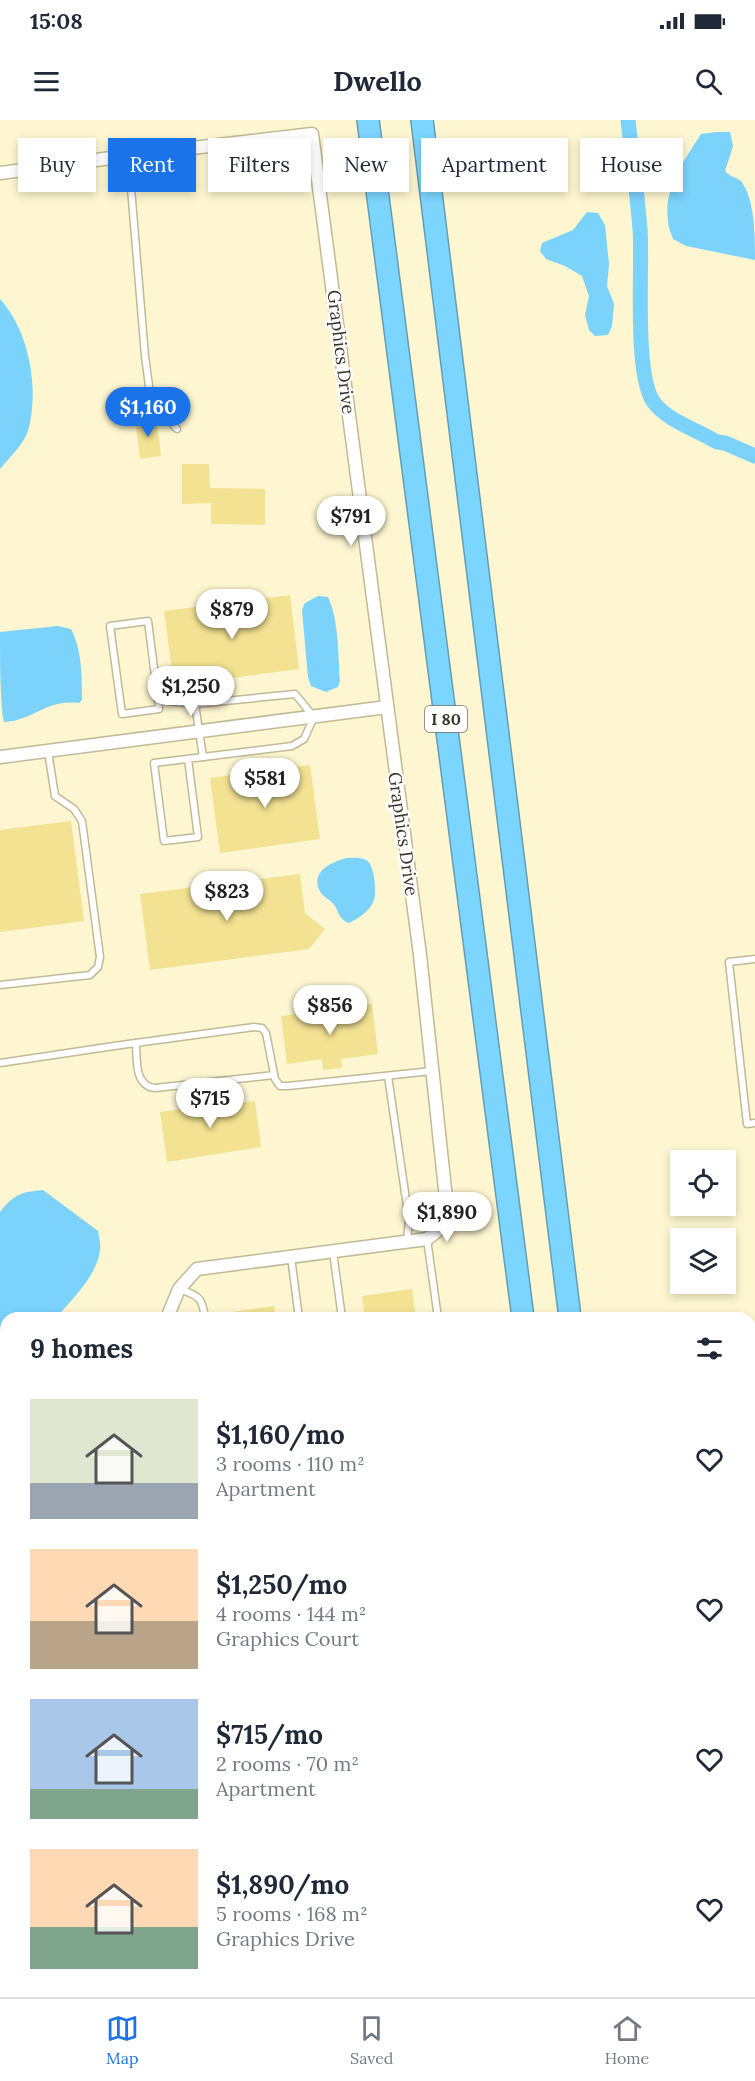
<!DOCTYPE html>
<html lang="en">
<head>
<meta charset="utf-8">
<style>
	body { margin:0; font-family:Lora,serif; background:#f6f6f7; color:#1f2937; height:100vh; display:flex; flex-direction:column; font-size:22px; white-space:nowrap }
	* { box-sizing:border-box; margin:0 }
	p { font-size:20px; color:#747a83 }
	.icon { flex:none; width:33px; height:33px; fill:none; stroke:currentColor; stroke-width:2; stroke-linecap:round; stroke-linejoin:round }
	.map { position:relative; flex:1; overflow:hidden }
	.side { position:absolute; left:0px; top:1192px; width:756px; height:686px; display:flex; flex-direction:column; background:#fff; border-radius:18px 18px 0 0; box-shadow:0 3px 9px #0003 }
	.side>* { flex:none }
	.hud { position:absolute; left:18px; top:18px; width:720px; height:54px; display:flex; gap:12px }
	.buttons { position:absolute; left:670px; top:1030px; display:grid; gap:12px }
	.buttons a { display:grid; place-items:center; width:66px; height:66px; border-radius:0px; background:#fff; box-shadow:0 3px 9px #0003; font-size:30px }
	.price { position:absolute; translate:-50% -51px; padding:0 14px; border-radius:21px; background:#fff; color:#222; font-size:20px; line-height:39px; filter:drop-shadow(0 2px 3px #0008) }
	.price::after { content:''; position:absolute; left:50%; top:36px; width:18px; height:14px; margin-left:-9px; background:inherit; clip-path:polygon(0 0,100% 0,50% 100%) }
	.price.selected { background:#1a73e8; color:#fff }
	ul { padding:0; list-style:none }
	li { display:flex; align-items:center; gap:18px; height:150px; padding:0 30px }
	li span { display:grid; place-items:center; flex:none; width:168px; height:120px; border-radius:0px; color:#555 }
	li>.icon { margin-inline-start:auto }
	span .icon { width:72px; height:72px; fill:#fffc; stroke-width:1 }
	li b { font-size:26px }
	h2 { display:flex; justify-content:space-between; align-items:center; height:72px; padding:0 30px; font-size:26px }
	.chip { padding:0 21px; border-radius:0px; background:#fff; box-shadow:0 3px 9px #0003; font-size:21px; line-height:54px }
	.chip.selected { background:#1a73e8; color:#fff }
	.status { display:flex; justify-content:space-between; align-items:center; height:42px; padding:0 30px; background:#fff; direction:ltr }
	.status svg { height:16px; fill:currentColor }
	header { display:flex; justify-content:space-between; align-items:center; height:78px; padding:0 30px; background:#fff; font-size:27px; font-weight:700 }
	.dock { display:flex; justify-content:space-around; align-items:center; height:84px; border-top:2px solid #e0e1e3; background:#fff; font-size:16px; color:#747a83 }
	.dock a { display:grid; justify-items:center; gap:3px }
	.dock .selected { color:#1a73e8 }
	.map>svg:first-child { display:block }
	.water { fill:#7bd2fa }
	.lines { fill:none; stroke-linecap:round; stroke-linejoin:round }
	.stream { stroke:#7bd2fa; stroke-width:4.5 }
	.canal { stroke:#7bd2fa; stroke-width:15 }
	.building { fill:#f2e292 }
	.lane-casing { stroke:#c1ba96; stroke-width:9 }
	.street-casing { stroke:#c1ba96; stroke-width:15 }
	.secondary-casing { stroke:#c1ba96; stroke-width:20 }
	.highway-casing { stroke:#659db3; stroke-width:24 }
	.lane { stroke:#fff; stroke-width:6 }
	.street { stroke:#fff; stroke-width:12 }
	.secondary { stroke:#fff; stroke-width:16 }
	.highway { stroke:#7cd5fe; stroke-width:21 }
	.labels { text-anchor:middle; stroke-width:5; stroke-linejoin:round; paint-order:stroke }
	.shield { fill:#fff; stroke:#747268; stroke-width:1.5 }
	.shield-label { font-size:16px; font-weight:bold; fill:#393627 }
	.street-label { font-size:18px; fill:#393627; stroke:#fff }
</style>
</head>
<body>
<div class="status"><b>15:08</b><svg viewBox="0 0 49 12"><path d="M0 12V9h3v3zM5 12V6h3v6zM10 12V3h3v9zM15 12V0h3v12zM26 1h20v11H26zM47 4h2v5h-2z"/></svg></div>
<header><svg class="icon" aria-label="menu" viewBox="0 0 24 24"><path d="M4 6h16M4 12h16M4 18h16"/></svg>Dwello<svg class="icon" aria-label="search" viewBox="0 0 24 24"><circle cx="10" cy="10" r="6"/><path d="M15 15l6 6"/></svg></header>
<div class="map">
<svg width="755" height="1877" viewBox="0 0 755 1877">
	<rect width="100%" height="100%" fill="#fdf6d0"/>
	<!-- water -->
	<g class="water">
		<path d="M716,12H730L733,26L725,51C730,57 736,57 741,61C755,79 755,116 755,140L686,126L673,119C671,113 668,107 668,101C663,69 685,39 701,14Z"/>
		<path d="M587,92L598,93L605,105L609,144L607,166L614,184L612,206L608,215L595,216L589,210L585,195L589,176L582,156L565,146L546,139L540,131L542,123L573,110Z"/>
		<path d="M0,179C29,210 40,270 28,311C23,325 9,338 0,349Z"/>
		<path d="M318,476L328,477C339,500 338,536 340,561L338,567L326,572L311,566L308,557L302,490L305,483Z"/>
		<path d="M58,506L71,509C82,530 82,556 82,580L79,583C45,579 33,601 4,602C0,586 0,533 0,512Z"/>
		<path d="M346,738C352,738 360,737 366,740C374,743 377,772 374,780C371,790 359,798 349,803C340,800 339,793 335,786C331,780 325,778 321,773C309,752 330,743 346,738Z"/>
		<path d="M43,1070L98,1111C99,1117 101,1125 100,1130C97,1156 72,1179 56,1198H6V1246L0,1247V1092C14,1074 22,1072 43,1070Z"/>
		<path d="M128,1872H462L465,1877H129Z"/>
	</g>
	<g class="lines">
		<!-- stream -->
		<g class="stream">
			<path d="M0,1516L6,1519"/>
			<path d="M750,1792H755"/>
		</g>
		<!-- canal -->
		<path class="canal" d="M628,0C632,36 637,72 640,109C643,147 633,258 655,284C670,302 698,310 717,322L725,323L755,336"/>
	</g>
	<!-- building -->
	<g class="building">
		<path d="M553,19L563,40L527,56L518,35Z"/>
		<path d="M149,295L150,303L157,302L161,336L140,339L135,297Z"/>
		<path d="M182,344H209L210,368L265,369V405L211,404V383L182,384Z"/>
		<path d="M290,475L299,549L174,566L164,491Z"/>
		<path d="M310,645L320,719L220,733L210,658Z"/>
		<path d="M71,701L84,801L0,812V710Z"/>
		<path d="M300,754L305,793L325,809L309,829L150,850L140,774Z"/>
		<path d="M372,884L378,934L341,939L342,948L323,950L322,939L287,944L281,896Z"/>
		<path d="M215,975L216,986L255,981L261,1027L167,1042L160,992L197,987L196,978Z"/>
		<path d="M412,1169L416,1198H365L362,1176Z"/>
		<path d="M274,1186L276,1198H232V1192Z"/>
	</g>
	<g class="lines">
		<defs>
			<g id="lane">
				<path d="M121,37L131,68L145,236L151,281L177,309"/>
				<path d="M158,580L159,589L122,594L110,506L148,501L158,580L195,584L295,574L314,597L304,619L292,626L203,637L195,584"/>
				<path d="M188,639L198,717L164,721L154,643L203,637"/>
				<path d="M755,839L729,842L747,1004L755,1003"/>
				<path d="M0,865L90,855L98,847L100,837L82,701L74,689L55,676L48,631"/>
				<path d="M136,923C137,939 134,966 155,968L274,955"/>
				<path d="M0,943L121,925L254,907L262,908L266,913L275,959L280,966H288L432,951"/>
				<path d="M388,956L409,1100L407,1121"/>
				<path d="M427,1119L438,1198"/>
				<path d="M333,1132L342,1198"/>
				<path d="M291,1137L299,1198"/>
				<path d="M180,1169C200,1177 202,1177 205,1198"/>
				<path d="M0,1819L6,1818"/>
				<path d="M24,1872L25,1877"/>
			</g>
			<g id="street">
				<path d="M0,53L133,35L312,14L420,835L447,1088C445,1104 440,1110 427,1119L197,1149L179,1169L167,1198"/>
				<path d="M0,637L387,587"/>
				<path d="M0,1301H6"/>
				<path d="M69,1872L70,1877"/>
			</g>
			<g id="secondary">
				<path d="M750,1643L755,1642"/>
				<path d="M0,1749L6,1748"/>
			</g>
			<g id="highway">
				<path d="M368,0L523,1198"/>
				<path d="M422,0L570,1198"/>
				<path d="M593,1872V1877"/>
				<path d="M609,1872L610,1877"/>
				<path d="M654,1872L655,1877"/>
			</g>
		</defs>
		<!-- lane casing -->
		<use href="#lane" class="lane-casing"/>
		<!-- street casing -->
		<use href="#street" class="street-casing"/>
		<!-- secondary casing -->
		<use href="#secondary" class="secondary-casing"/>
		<!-- highway casing -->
		<use href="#highway" class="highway-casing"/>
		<!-- lane -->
		<use href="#lane" class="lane"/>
		<!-- street -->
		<use href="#street" class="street"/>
		<!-- secondary -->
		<use href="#secondary" class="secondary"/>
		<!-- highway -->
		<use href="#highway" class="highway"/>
	</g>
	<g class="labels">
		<!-- shield labels -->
		<rect class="shield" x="425" y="586" width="42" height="26" rx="4.5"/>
		<g class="shield-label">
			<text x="446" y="605">I 80</text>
		</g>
		<!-- street labels -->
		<g class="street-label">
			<text transform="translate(341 232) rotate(83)" y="6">Graphics Drive</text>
			<text transform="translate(403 714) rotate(82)" y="6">Graphics Drive</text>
		</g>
	</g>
</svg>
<div class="buttons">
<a><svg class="icon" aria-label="locate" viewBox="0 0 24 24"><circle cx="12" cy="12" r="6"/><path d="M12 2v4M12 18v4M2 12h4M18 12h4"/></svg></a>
<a><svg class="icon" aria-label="layers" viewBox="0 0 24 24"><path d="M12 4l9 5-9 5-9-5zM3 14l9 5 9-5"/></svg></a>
</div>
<b class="price selected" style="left:148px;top:318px">$1,160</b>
<b class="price" style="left:351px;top:427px">$791</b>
<b class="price" style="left:232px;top:520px">$879</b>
<b class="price" style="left:191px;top:597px">$1,250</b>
<b class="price" style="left:265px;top:689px">$581</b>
<b class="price" style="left:227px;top:802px">$823</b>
<b class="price" style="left:330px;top:916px">$856</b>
<b class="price" style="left:210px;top:1009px">$715</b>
<b class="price" style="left:447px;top:1123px">$1,890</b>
<div class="hud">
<a class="chip">Buy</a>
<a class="chip selected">Rent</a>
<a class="chip">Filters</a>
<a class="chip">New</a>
<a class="chip">Apartment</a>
<a class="chip">House</a>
</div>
<section class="side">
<h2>9 homes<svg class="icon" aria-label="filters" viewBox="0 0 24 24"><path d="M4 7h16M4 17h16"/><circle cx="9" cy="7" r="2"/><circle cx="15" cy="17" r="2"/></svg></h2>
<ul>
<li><span style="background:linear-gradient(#dfe7d0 70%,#9aa5b1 0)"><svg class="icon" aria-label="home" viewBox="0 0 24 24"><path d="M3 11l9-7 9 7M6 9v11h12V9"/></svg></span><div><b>$1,160/mo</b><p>3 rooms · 110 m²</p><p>Apartment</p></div><svg class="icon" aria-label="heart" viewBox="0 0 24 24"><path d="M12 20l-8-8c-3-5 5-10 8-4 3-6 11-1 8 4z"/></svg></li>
<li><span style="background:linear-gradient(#ffd9b3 60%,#b9a48a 0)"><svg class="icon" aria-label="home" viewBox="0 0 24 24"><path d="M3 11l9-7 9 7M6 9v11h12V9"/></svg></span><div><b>$1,250/mo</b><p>4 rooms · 144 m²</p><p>Graphics Court</p></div><svg class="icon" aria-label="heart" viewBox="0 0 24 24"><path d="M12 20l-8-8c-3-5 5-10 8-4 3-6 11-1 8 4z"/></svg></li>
<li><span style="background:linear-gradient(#a9c7e8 75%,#7fa58c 0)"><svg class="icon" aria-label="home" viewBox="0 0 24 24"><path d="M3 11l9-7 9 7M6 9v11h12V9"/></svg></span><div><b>$715/mo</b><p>2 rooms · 70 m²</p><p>Apartment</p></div><svg class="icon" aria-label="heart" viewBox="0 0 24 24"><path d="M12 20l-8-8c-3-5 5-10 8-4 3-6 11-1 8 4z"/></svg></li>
<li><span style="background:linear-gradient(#ffd9b3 65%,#7fa58c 0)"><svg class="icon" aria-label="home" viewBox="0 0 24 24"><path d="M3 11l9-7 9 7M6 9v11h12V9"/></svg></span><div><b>$1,890/mo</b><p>5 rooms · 168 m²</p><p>Graphics Drive</p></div><svg class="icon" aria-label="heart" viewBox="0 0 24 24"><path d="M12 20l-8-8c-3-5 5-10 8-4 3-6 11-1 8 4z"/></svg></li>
</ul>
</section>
</div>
<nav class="dock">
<a class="selected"><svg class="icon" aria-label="map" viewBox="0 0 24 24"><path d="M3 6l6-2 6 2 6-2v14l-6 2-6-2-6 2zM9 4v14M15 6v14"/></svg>Map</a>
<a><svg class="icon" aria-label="saved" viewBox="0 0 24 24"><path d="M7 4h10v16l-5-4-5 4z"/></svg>Saved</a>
<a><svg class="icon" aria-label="home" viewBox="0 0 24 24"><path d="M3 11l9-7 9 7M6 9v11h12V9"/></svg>Home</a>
</nav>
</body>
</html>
